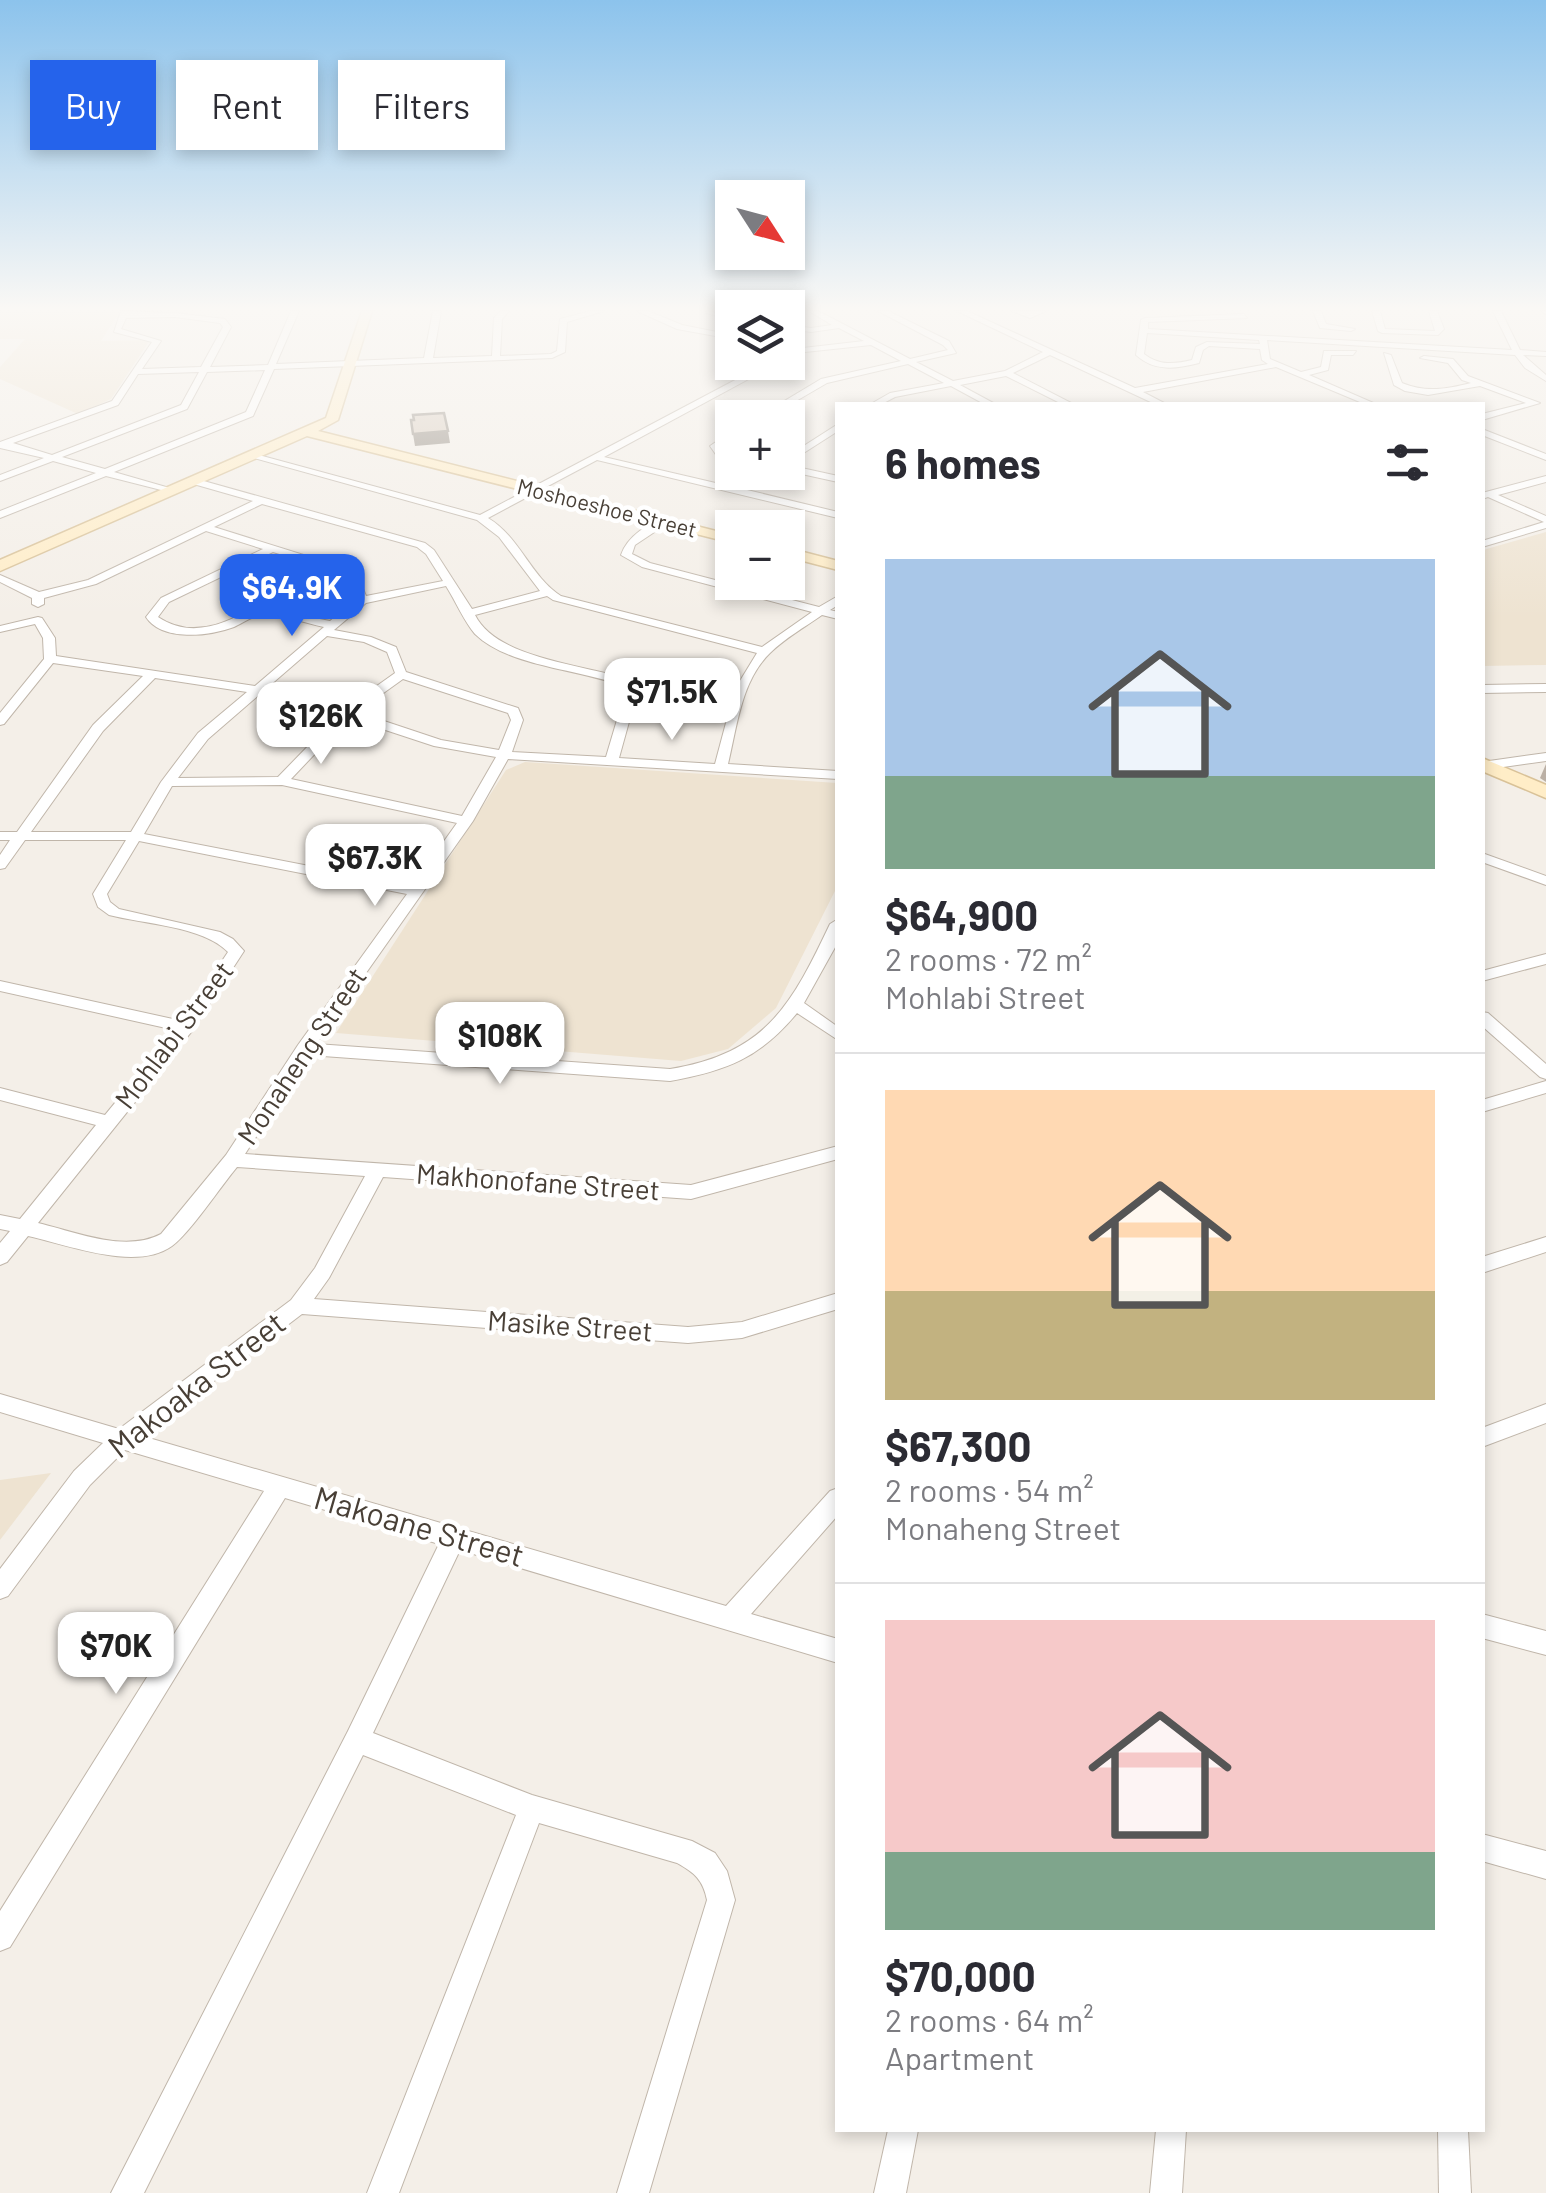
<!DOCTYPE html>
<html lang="en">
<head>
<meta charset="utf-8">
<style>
	body { margin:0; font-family:Barlow,sans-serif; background:#f2f2f3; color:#2b2b33; height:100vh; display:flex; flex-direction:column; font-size:38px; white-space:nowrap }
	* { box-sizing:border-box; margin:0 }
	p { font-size:32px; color:#7c7c81 }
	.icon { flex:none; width:55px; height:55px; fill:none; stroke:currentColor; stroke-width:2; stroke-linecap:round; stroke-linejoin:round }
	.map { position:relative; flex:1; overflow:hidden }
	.sheet { position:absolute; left:835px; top:402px; width:650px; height:1730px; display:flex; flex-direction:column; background:#fff; border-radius:0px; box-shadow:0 5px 15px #0003 }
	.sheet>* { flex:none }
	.top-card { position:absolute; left:30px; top:60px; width:655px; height:90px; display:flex; gap:20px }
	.needle { width:65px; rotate:126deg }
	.controls { position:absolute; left:715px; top:180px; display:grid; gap:20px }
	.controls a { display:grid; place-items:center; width:90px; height:90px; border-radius:0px; background:#fff; box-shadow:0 5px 15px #0003; font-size:50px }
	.price { position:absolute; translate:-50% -85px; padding:0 22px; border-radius:20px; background:#fff; color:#222; font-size:32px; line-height:65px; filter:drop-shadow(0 2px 5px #0008) }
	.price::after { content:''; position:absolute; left:50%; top:60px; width:30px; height:22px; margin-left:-15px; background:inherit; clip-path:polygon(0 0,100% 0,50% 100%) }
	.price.on { background:#2563eb; color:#fff }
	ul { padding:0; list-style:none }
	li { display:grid; align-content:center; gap:20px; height:530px; padding:0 50px }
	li+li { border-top:2px solid #e1e1e2 }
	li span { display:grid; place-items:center; height:310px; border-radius:0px; color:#555 }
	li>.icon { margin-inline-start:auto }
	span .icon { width:180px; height:180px; fill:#fffc; stroke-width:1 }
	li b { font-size:42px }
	h2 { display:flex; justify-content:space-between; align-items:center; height:120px; padding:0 50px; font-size:42px }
	.pill { padding:0 35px; border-radius:0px; background:#fff; box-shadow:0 5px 15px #0003; font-size:35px; line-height:90px }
	.pill.on { background:#2563eb; color:#fff }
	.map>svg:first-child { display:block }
	.education { fill:#eee3d1 }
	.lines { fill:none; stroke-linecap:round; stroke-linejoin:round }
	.street-casing { stroke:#c0b6aa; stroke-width:2 }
	.secondary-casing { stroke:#d9c298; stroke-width:3 }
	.street { fill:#fff; fill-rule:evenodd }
	.secondary { fill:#ffedc7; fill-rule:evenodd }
	.wall { fill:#bbb0a5 }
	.shaded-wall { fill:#989086 }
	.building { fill:#d9cdc0; stroke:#989086; stroke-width:2.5 }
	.labels { text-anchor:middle; stroke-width:9; stroke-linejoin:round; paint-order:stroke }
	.far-street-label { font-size:22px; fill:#483f36; stroke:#fff }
	.street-label { font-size:28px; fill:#483f36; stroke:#fff }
	.near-street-label { font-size:32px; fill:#483f36; stroke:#fff }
</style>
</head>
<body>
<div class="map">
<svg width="1546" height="2193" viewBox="0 0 1546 2193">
	<rect width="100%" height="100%" fill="#f4efe8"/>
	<!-- education -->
	<g class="education">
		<path d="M0,311H120L101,341L150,340L111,399L78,414L0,379V367L25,339H0Z"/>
		<path d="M1546,532V665L1483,666V550Z"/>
		<path d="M525,762L837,783V887L776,1008L728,1049L681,1061L336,1033L506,770Z"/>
		<path d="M51,1473L0,1540V1480Z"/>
	</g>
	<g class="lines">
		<defs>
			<g id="street">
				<path d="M121,311L175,313L225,319L231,327L210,367L268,365L291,311H299L276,364L424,358L433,311H441L433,358L492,356L494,318L501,311H509L502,319L500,356L551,354L557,351L560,319L591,311H604L567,322L565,352L552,358L274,369L253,416L114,472L173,489V493L106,476L0,518V511L96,473L53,461L0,481V475L44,458L0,448V442L112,401L152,342L114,332ZM175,317L220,323L223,327L201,367L142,369L161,341L121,329L126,318ZM265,370L246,412L105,469L62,457L187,409L207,372ZM199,372L181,405L52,455L13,443L118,405L138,374Z"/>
				<path d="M637,311H648L682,325L732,335V339L677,329Z"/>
				<path d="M706,311L732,315V319L706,313Z"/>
				<path d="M809,311H818L910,359L948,350L943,345L878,311H888L949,341L956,353L916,362L953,381L1005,371L1043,352L957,311H967L1135,388L1268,364L1262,360L1260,349L1209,346L1203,350L1199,363C1176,369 1155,372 1136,355L1141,320L1145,318L1244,314L1247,318L1148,322V329L1512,350L1493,311H1501L1520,350L1546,352V356L1523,355L1546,375V381L1525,368L1515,355L1267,340L1270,359L1301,372L1321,367L1324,351H1356L1353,355H1331L1328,370L1309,375L1378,405H1367L1276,367L1143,392L1168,405H1157L1050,355L1013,373L1075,405H1064L1006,376L960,385L997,405H986L951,386L895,397L880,405H869L890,393L944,383L908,364L827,383L767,418H756L821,379L901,361L871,345L805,352L788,359V354L803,348L864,341L839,328L811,332L788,329V325L811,328L832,325ZM1147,333L1259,340L1260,344L1207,342L1196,347L1192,360C1175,364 1159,366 1144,354Z"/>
				<path d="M1012,311H1046L1030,318Z"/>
				<path d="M1313,311H1321L1326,324L1355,329L1351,331L1320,328Z"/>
				<path d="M1372,311H1380L1385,329L1435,331L1429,311H1437L1444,329L1438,335L1382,333L1378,331Z"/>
				<path d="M1546,311V314L1542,312V311Z"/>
				<path d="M1384,353L1391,355L1402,383C1426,393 1447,389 1471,383L1462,380L1448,363L1420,358L1424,356L1453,359L1468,376L1540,403L1482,420V414L1526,403L1480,386L1428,395L1405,391L1394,385Z"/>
				<path d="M769,362H780L604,457L737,488L761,472H772L747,490L838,512V518L597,460L488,518C520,537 530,576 561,596L762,647L812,612L642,567L621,555C627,537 649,521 668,519V523L635,545L632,554L650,563L819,607L838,596V605L830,610L838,612V619L822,615C805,627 785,638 770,653C741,681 737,727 728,764L838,771V779L508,759L473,821L316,1044L670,1069C766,1053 791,1006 830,924L838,919V942L804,1003L838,1027V1040L797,1013C760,1058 726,1071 670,1081L309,1055L245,1154L691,1185L838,1146V1159L691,1199L383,1177L329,1278L314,1299L688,1327L742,1322L838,1293V1309L742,1338L688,1343L302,1314L142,1436L726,1606L830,1491L838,1488V1515L751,1614L838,1639V1663L460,1550L373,1733L532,1795L692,1841L715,1853L727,1871L735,1900L649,2193H617L707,1900C703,1880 695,1873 677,1863L539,1823L399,2193H367L516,1815L363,1755L144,2193H111L348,1731L439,1544L285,1498L10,1947L0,1951V1911L264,1491L125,1450L90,1485L8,1596L0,1599V1569L74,1471L103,1443L0,1412V1394L119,1429L291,1300L315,1268L365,1176L237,1167C221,1186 190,1233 172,1246C136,1272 69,1245 28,1236L7,1262L0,1265V1243L10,1231L0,1229V1215L20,1219L96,1125L0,1100V1088L105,1115L175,1030L0,991V981L182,1021L228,952C203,926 143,924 109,915L98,907L93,894L126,840H25L5,868L0,869V855L10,840H0V832H17L93,725L143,676L53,663L4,724L0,725V713L44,659L43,638L35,624L0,632V626L38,617L42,618L55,638L56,656L255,686L324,627C305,623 281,614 262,615C253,615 242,624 234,627C210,636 162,642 146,617L161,598L263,549L206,531L96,584L44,598V604L38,607L32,604V598L0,582V575L39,592L88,580L253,501L190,483L188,481L193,478L425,543L434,550L472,609L540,591L499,537L477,520L247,456L255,454L480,515ZM262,504L417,547L426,554L443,581L366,596L358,577L342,567L214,527ZM273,552L328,569C314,576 299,583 284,590C246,612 201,646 158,617L169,602ZM338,573L349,581L356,599L330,621L268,609ZM446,586C455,600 465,623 475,634C509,667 579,669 623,686L625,693L606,757L512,752L523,720L518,708L406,672L396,647L371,637L334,630L366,603ZM547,596L553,600L757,653L735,689L715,764L619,758L637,693L633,681C589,665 497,660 475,615ZM327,636L364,642L387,652L395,673L343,710L278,777L178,778L208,739ZM155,678L247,692L198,733L161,782L131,832H31L103,731ZM403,679L508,713L511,720L499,750L441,740L357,712ZM349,718L434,746L496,757L462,816L291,779ZM282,785L457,823L412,886L144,834L172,786ZM139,841L407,894L298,1045L226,1155L161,1234C125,1253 76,1232 38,1223L192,1031L244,951L233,939L220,932L119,909L110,902L107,894Z"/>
				<path d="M838,424V431L788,463V456Z"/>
				<path d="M1482,429L1546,454V460L1482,435Z"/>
				<path d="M732,431V438L720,447L723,452L732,453V459L717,456L710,446Z"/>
				<path d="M788,465L838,476V482L788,471Z"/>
				<path d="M1546,476V482L1498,495L1546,516V528L1482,547V541L1544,522L1488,497L1482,499V493Z"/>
				<path d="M1546,684V692L1482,693V685Z"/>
				<path d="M1546,753V761L1482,770V762Z"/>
				<path d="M1482,853L1546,876V885L1482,862Z"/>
				<path d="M1546,954V964L1482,981V971Z"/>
				<path d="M1482,1012L1488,1013L1546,1064V1079L1540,1077L1482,1026Z"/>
				<path d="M1546,1081V1093L1482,1112V1100Z"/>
				<path d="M1546,1237V1252L1482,1273V1257Z"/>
				<path d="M1546,1404V1423L1482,1447V1428Z"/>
				<path d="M1482,1614L1546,1631V1655L1482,1638Z"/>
				<path d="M1482,1834L1546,1851V1879L1482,1861Z"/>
				<path d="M888,2130H918L906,2193H874Z"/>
				<path d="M1156,2130H1186L1182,2193H1150Z"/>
				<path d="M1438,2130H1468L1471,2193H1439Z"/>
			</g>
			<g id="secondary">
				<path d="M362,311H372L338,420L318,431L732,535V543L307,436L0,571V560L326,418Z"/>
				<path d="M788,548L838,561V570L788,557Z"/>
				<path d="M1482,758L1546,785V798L1482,771Z"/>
			</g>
		</defs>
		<!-- street casing -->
		<use href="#street" class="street-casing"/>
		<!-- secondary casing -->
		<use href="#secondary" class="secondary-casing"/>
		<!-- street -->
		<use href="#street" class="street"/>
		<!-- secondary -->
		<use href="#secondary" class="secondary"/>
	</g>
	<!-- wall -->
	<path class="wall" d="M1546,764V782L1540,778Z"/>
	<!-- shaded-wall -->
	<path class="shaded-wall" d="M448,431L450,443L415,446L413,434Z"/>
	<!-- building -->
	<path class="building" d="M444,413L448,431L413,434L411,420H414L413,415Z"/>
	<!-- sky -->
	<linearGradient id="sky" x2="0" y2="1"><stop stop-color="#8cc3ec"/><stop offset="0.5" stop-color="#faf8f5"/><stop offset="1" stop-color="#faf8f5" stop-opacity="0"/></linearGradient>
	<rect width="1546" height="618" fill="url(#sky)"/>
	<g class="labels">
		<!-- far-street labels -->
		<g class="far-street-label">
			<text transform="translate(607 508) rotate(14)" y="8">Moshoeshoe Street</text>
		</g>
		<!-- street labels -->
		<g class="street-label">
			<text transform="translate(174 1035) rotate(-53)" y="10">Mohlabi Street</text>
			<text transform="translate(302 1056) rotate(-56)" y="10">Monaheng Street</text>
			<text transform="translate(538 1182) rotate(4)" y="10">Makhonofane Street</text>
			<text transform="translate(570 1326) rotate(4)" y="10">Masike Street</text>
		</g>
		<!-- near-street labels -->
		<g class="near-street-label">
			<text transform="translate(197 1385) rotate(-38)" y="11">Makoaka Street</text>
			<text transform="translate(419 1527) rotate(16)" y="11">Makoane Street</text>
		</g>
	</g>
</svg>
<div class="controls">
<a><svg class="needle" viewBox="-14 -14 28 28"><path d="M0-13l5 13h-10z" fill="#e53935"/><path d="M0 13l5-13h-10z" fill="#7c7c81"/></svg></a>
<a><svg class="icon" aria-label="layers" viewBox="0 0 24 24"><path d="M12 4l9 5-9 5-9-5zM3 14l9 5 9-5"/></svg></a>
<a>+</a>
<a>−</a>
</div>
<b class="price on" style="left:292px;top:639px">$64.9K</b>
<b class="price" style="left:672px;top:743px">$71.5K</b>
<b class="price" style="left:321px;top:767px">$126K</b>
<b class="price" style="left:375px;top:909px">$67.3K</b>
<b class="price" style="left:500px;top:1087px">$108K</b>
<b class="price" style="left:116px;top:1697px">$70K</b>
<div class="top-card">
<a class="pill on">Buy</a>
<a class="pill">Rent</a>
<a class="pill">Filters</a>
</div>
<section class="sheet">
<h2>6 homes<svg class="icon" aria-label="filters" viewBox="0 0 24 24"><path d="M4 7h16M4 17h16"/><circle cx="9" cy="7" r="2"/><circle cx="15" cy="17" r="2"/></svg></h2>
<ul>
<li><span style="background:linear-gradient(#a9c7e8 70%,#7fa58c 0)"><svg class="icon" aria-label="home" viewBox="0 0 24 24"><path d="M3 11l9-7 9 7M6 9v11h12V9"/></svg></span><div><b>$64,900</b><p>2 rooms · 72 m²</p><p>Mohlabi Street</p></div></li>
<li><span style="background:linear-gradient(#ffd9b3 65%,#c2b280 0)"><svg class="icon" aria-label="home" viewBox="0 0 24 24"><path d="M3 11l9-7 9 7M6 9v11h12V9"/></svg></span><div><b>$67,300</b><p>2 rooms · 54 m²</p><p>Monaheng Street</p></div></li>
<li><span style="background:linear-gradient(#f6c9c9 75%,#7fa58c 0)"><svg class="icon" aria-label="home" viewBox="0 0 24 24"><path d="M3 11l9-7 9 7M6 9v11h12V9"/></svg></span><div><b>$70,000</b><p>2 rooms · 64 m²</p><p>Apartment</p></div></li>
</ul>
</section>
</div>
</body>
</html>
